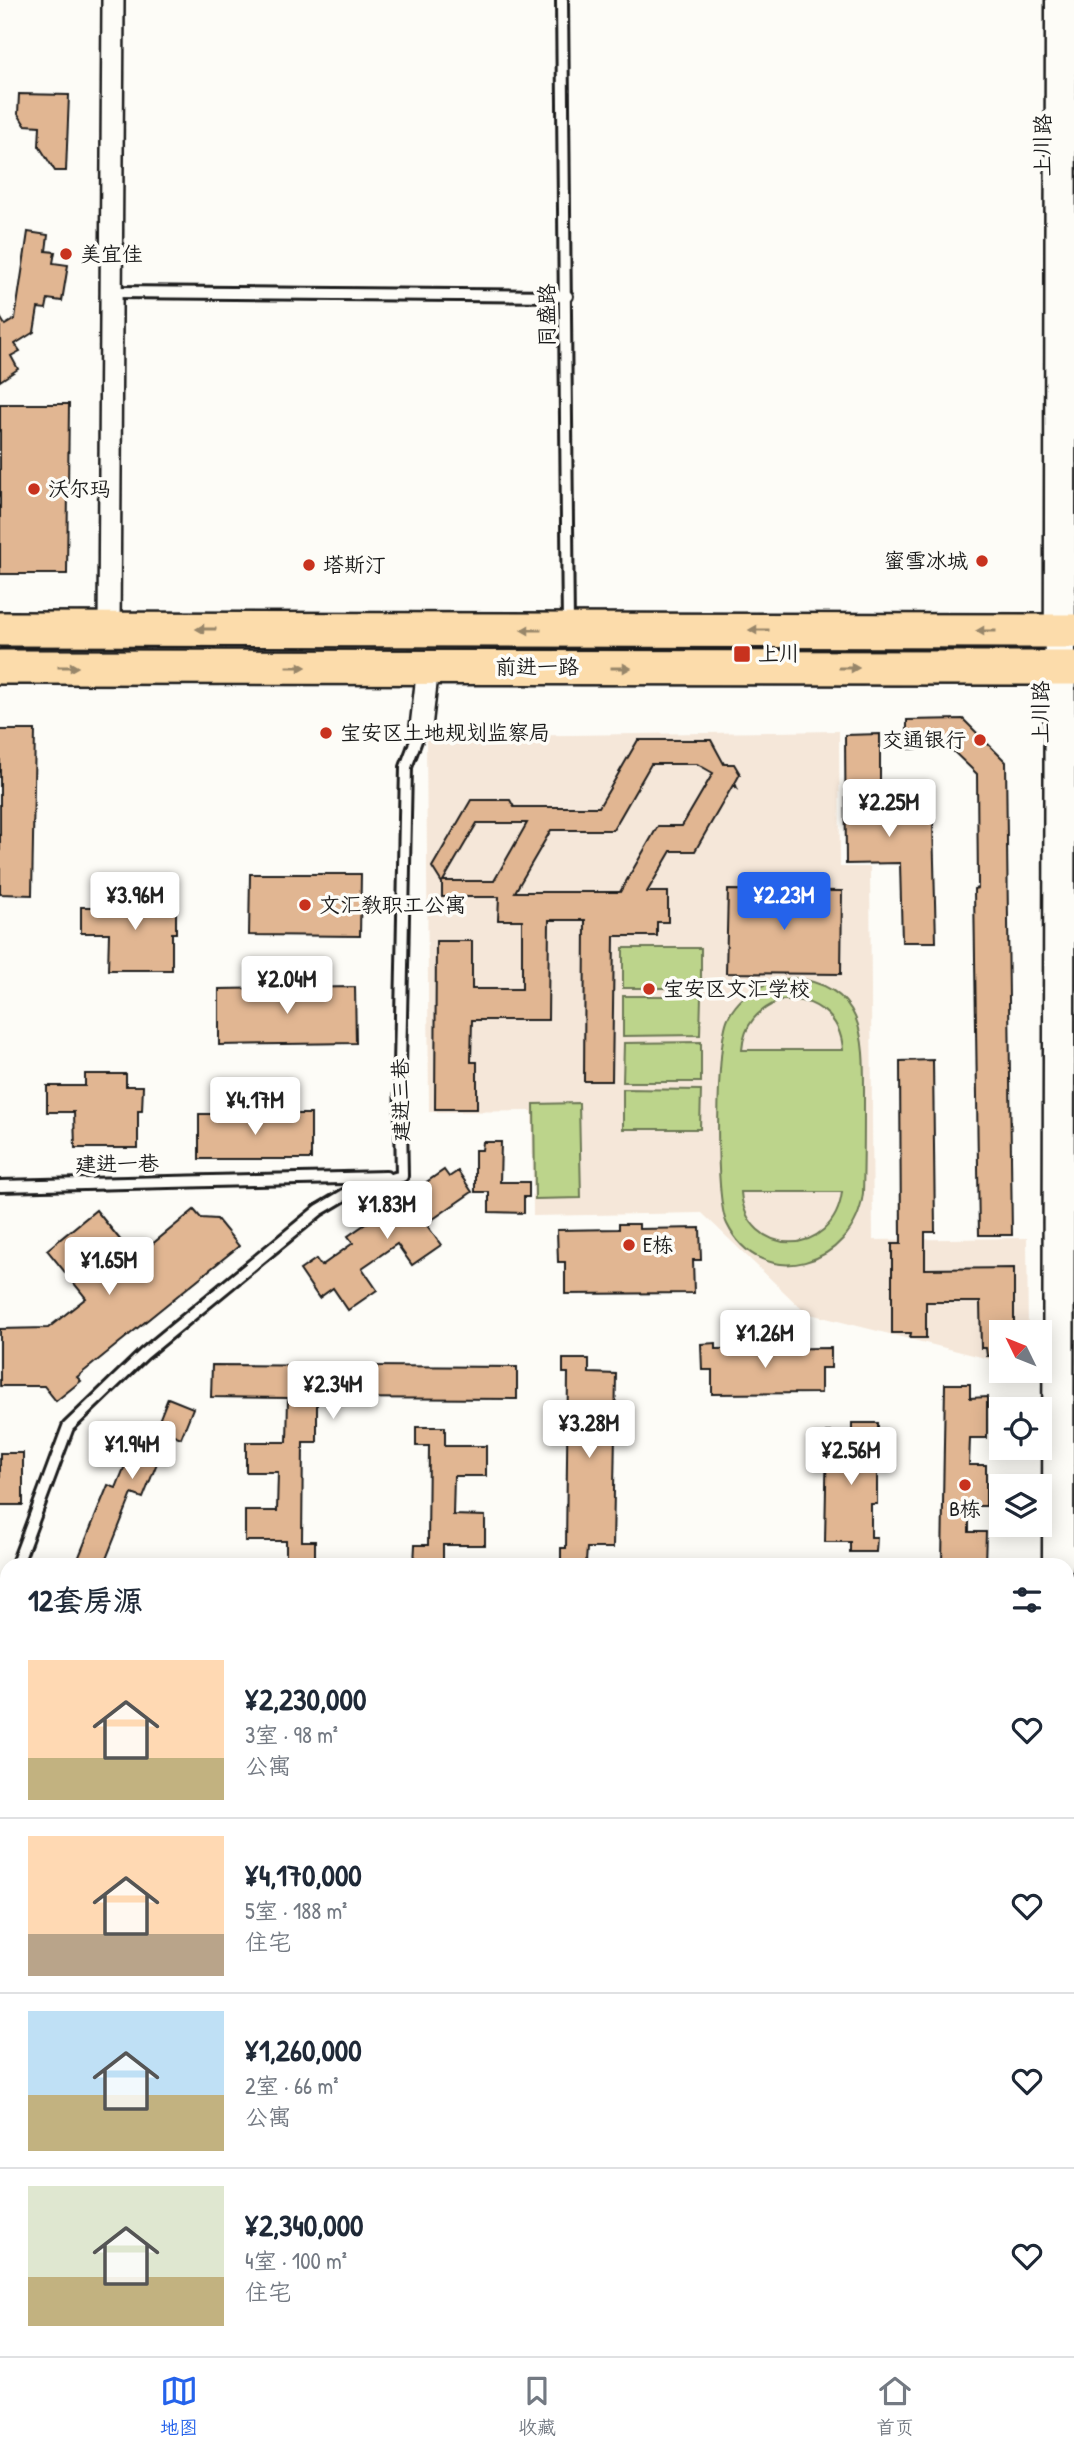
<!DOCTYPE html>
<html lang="zh">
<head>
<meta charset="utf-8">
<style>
	body { margin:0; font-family:"Patrick Hand","LXGW WenKai TC",sans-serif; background:#f2f2f3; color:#1f2937; height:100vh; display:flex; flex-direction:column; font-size:26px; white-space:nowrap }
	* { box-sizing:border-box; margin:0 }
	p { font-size:23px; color:#747a83 }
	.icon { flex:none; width:38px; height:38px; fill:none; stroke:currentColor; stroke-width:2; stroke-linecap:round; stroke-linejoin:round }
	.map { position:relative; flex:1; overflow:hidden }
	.drawer { position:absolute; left:0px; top:1558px; width:1074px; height:800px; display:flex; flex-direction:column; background:#fff; border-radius:21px 21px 0 0; box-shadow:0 4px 18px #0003 }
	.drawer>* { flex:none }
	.needle { width:46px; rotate:313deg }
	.tools { position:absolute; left:989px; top:1320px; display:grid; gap:14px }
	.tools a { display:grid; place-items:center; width:63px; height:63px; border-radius:0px; background:#fff; box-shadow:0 4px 18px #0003; font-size:35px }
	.price { position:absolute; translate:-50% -60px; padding:0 16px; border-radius:7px; background:#fff; color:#222; font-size:23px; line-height:46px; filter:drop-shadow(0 2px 4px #0008) }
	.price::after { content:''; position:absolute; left:50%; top:42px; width:21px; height:16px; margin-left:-10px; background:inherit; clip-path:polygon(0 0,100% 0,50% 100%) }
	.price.current { background:#2563eb; color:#fff }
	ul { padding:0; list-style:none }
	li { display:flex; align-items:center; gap:21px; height:175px; padding:0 28px }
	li+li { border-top:2px solid #e0e1e3 }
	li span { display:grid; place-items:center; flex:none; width:196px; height:140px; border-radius:0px; color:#555 }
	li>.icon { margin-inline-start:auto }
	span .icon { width:84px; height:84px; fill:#fffc; stroke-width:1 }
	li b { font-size:30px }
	h2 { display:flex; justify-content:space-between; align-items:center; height:84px; padding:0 28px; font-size:30px }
	.menu { display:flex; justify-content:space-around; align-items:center; height:98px; border-top:2px solid #e0e1e3; background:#fff; font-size:19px; color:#747a83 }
	.menu a { display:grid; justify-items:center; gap:4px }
	.menu .current { color:#2563eb }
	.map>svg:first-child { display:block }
	.built { fill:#f5e7d9 }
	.green { fill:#bcd48b; stroke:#6c7854; stroke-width:2; fill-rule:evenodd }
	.building { fill:#e1b692; stroke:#1c1c1c; stroke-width:2; fill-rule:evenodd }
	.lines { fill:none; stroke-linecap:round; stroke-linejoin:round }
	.service-casing { stroke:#1c1c1c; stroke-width:16 }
	.minor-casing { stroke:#1c1c1c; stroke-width:26 }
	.secondary-casing { stroke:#1c1c1c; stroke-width:35 }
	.primary-casing { stroke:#1c1c1c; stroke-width:38 }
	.service { stroke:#fdfcf7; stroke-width:10 }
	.minor { stroke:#fdfcf7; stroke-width:21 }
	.secondary { stroke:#fdfcf7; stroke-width:30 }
	.primary { stroke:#fcdcab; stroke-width:33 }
	.oneway { fill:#97866b }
	.poi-dot { fill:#c8321e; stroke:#fdfcf7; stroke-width:2.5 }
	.labels { text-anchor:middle; stroke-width:7; stroke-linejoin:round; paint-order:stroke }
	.street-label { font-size:21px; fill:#1c1c1c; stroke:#fdfcf7 }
	.poi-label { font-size:21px; fill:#1c1c1c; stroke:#fdfcf7; text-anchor:start }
</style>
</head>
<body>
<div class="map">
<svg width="1074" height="2356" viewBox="0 0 1074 2356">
	<rect width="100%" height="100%" fill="#fdfcf7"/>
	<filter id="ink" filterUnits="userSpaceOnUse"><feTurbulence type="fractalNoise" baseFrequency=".0143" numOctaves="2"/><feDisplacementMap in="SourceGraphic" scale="14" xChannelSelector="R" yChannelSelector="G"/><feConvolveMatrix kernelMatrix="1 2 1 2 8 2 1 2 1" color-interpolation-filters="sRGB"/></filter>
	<g filter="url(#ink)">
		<!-- built -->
		<g class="built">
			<path d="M839,731L840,867H870L873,1240L1027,1238L1028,1332H1001V1362L806,1313L702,1213L533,1216L532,1111L429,1112L426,737Z"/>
			<path d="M0,1743H7V1981L0,1983Z"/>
		</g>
		<!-- green -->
		<g class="green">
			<rect x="623" y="948" width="78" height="40"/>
			<path d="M793,978C867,986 864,1041 864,1100C864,1131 864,1162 863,1193C855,1266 761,1294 727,1224C714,1199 716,1043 728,1018C741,992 766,981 793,978ZM782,1000C815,997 841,1016 843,1050H742C744,1024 758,1009 782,1000ZM741,1192H842C834,1259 746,1259 741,1192Z"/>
			<path d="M623,996H701L700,1035L623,1036Z"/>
			<path d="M701,1042V1082H623L624,1043Z"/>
			<path d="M623,1089L701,1090L700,1129H623Z"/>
			<path d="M579,1103L581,1198L535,1199L534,1104Z"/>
		</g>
		<!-- building -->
		<g class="building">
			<path d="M19,94L69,95L66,171H55L39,146L40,126L25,125L18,114Z"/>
			<path d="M28,232L48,235L46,251L55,252L53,263L68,265L62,301L48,299L46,309L38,308L34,332L15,344L20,351L11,356L18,369L0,381V317L5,325L15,319Z"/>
			<path d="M0,404H69L67,574H0Z"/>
			<path d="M963,719L1006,762L1012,1235H979L974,889L978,888L977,774L951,749H907V720Z"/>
			<path d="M0,730H35L32,895L0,894Z"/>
			<path d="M880,734V823L933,822L936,942H902L900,863L846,864L845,735Z"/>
			<path d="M638,740H711L724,764H734L740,774L735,783L737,788L733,785L695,851H671L647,892H668V922H657V936H614L612,1081H584L585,920H549L548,1020H472L471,1062H477V1109H435L436,941H472V989H522V920H498L499,897H442V883L432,867L471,800H510L514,807H599ZM651,764H697L713,773L682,826H658L620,892H515L551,830H613ZM477,823H527L494,881H443Z"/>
			<path d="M250,874H361L360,936L249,935Z"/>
			<path d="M728,890L842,891L841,974L726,973Z"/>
			<path d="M119,895H161L160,907H176V933H172V970H108L109,933H81V907H119Z"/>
			<path d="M355,987L356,1043L219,1045V989Z"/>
			<path d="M933,1060L935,1232H925V1269L1014,1268V1332H1001V1356H987L986,1348H981L980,1302H926V1338H910L911,1333H892V1244H901L900,1061Z"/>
			<path d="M85,1074H126V1086H143L142,1111H138V1148H75L74,1112H47V1086H85Z"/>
			<rect x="199" y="1114" width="112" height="45"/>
			<path d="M483,1142H501L500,1182H529V1197H524V1213L489,1212V1192H475V1150H482Z"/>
			<path d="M444,1170L449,1177L458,1171L472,1192L426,1224L441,1245L412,1265L397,1244L362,1268L377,1290L348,1310L333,1288L319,1298L300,1270L316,1259L321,1266L353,1243L348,1236L380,1214L385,1222L403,1209L417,1199L412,1192Z"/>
			<path d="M96,1210L135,1258L194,1210L201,1218L217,1219L239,1246L77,1377L81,1381L56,1401L44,1386H0V1329L48,1328L86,1298L47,1250Z"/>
			<path d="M619,1224H639V1229L700,1228L701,1260H693L694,1293L565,1294V1262H558L557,1230L619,1229Z"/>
			<path d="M716,1343V1349L831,1348V1368H821V1393L712,1394V1370H702L701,1344Z"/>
			<path d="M563,1359H589V1373L616,1374L613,1548H587L586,1562H561V1548H566L568,1373H563Z"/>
			<path d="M212,1365L517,1367V1399L317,1398V1442H303L302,1541H315V1560H286V1541H245V1511H277L278,1472H246V1442H287L288,1398L211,1397Z"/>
			<path d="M945,1384H970V1398L987,1397V1438H970L969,1465H986V1506H969V1532H986L985,1564H942Z"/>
			<path d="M168,1398L193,1408L181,1438L169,1433L143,1498L132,1494L104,1564H76L108,1485L116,1488L142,1423L156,1428Z"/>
			<path d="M852,1423H878V1438H872V1471H877V1504H871V1537H877L876,1552H850V1542H825L827,1432H852Z"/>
			<path d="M416,1427H445V1446H486V1476H454L453,1515L485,1516V1545H443V1564H414L415,1545H428L429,1446H416Z"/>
			<rect x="0" y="1453" width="23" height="52"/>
		</g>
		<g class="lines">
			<defs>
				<g id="service">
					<path d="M562,0L568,627"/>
					<path d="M112,292L567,296"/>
					<path d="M0,1186L386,1177"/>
					<path d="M17,1564L68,1427L144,1354L319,1210L351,1191L402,1176L400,1067L406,767L421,727"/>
					<path d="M0,1612L7,1593"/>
				</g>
				<g id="minor">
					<path d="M109,629L113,0"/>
					<path d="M421,727L428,667"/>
					<path d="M532,2356V2350"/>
				</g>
				<g id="secondary">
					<path d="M1058,1564L1061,0"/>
					<path d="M1068,1645L1074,1654"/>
					<path d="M0,1694H7"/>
					<path d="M0,1716H7"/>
					<path d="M1068,1716H1074"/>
					<path d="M1068,1758L1074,1749"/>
					<path d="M1037,2356V2350"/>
				</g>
				<g id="primary">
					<path d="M0,629L1074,631"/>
					<path d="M0,667L1074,668"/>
				</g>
			</defs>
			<!-- service casing -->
			<use href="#service" class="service-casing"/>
			<!-- minor casing -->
			<use href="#minor" class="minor-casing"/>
			<!-- secondary casing -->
			<use href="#secondary" class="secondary-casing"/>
			<!-- primary casing -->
			<use href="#primary" class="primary-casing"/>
			<!-- service -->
			<use href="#service" class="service"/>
			<!-- minor -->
			<use href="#minor" class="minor"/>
			<!-- secondary -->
			<use href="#secondary" class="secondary"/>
			<!-- primary -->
			<use href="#primary" class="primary"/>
		</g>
		<!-- one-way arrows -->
		<defs><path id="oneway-solid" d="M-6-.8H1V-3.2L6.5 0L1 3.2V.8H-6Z" transform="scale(1.75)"/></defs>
		<g class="oneway">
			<use href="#oneway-solid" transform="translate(206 629) rotate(-180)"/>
			<use href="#oneway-solid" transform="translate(531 630) rotate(-180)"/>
			<use href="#oneway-solid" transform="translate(759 630) rotate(-180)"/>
			<use href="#oneway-solid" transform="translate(986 631) rotate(-180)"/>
			<use href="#oneway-solid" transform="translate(68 667)"/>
			<use href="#oneway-solid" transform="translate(296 667)"/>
			<use href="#oneway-solid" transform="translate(621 668)"/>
			<use href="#oneway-solid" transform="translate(849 668)"/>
		</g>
	</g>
	<!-- markers -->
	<g class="poi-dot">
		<circle cx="66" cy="254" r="7"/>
		<circle cx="34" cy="489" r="7"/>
		<circle cx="982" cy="561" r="7"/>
		<circle cx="309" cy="565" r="7"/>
		<rect x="733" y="645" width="18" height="18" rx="3.5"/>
		<circle cx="326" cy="733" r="7"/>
		<circle cx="980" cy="740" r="7"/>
		<circle cx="305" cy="905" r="7"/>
		<circle cx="649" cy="989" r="7"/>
		<circle cx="629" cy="1245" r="7"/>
		<circle cx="965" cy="1485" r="7"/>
	</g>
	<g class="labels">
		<!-- street labels -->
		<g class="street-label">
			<text transform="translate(1043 145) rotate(-90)" y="7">上川路</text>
			<text transform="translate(547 315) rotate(-90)" y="7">同盛路</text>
			<text x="537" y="674">前进一路</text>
			<text transform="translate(1041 712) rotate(-90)" y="7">上川路</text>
			<text transform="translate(401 1100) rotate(-91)" y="7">建进三巷</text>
			<text transform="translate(117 1164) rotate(-1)" y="7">建进一巷</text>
		</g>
		<!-- poi labels -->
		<g class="poi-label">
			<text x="80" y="261">美宜佳</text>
			<text x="48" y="496">沃尔玛</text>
			<text x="968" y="568" text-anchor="end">蜜雪冰城</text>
			<text x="323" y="572">塔斯汀</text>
			<text x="758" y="661">上川</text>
			<text x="340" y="740">宝安区土地规划监察局</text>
			<text x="966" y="747" text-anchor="end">交通银行</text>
			<text x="319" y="912">文汇教职工公寓</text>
			<text x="663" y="996">宝安区文汇学校</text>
			<text x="643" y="1252">E栋</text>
			<text x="965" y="1516" text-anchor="middle">B栋</text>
		</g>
	</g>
</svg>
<div class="tools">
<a><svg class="needle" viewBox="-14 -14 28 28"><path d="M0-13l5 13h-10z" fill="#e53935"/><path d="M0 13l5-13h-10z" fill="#747a83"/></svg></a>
<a><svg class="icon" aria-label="locate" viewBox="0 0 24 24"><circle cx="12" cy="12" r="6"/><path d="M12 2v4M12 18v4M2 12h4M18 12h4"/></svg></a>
<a><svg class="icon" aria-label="layers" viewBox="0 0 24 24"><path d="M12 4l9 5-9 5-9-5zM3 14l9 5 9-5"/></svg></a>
</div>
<b class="price" style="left:889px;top:839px">¥2.25M</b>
<b class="price" style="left:135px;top:932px">¥3.96M</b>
<b class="price current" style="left:784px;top:932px">¥2.23M</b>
<b class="price" style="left:287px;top:1016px">¥2.04M</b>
<b class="price" style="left:255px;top:1137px">¥4.17M</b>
<b class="price" style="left:387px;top:1241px">¥1.83M</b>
<b class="price" style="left:109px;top:1297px">¥1.65M</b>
<b class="price" style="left:765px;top:1370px">¥1.26M</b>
<b class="price" style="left:333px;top:1421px">¥2.34M</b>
<b class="price" style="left:589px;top:1460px">¥3.28M</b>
<b class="price" style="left:132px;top:1481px">¥1.94M</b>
<b class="price" style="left:851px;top:1487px">¥2.56M</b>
<section class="drawer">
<h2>12套房源<svg class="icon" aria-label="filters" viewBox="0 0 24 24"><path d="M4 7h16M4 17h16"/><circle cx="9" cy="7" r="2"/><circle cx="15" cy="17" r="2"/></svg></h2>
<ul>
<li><span style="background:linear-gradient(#ffd9b3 70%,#c2b280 0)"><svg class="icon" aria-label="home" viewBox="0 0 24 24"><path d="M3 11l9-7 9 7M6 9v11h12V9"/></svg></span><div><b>¥2,230,000</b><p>3室 · 98 m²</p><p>公寓</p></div><svg class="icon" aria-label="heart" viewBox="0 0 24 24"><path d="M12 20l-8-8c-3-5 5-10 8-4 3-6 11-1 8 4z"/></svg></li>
<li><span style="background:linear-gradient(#ffd9b3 70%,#b9a48a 0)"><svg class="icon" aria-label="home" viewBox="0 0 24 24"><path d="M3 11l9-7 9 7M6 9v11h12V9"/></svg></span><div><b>¥4,170,000</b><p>5室 · 188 m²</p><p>住宅</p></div><svg class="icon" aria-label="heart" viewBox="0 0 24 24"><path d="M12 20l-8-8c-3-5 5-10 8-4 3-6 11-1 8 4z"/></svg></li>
<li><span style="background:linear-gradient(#bfe0f5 60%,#c2b280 0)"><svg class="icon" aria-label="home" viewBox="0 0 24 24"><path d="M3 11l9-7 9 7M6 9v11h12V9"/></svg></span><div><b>¥1,260,000</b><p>2室 · 66 m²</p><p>公寓</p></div><svg class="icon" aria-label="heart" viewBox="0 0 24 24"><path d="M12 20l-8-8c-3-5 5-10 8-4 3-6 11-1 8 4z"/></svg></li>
<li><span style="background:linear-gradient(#dfe7d0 65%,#c2b280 0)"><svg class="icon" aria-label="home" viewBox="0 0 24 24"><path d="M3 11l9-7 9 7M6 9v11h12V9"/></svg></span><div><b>¥2,340,000</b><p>4室 · 100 m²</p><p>住宅</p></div><svg class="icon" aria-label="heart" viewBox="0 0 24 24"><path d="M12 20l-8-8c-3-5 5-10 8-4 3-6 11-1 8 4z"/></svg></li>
</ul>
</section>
</div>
<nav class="menu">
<a class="current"><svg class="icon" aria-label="map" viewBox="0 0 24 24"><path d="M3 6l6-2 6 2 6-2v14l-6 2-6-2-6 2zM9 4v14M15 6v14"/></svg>地图</a>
<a><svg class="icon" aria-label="saved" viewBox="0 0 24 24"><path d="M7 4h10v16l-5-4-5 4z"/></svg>收藏</a>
<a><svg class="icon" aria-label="home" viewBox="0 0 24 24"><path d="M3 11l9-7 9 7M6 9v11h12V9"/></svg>首页</a>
</nav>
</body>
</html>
